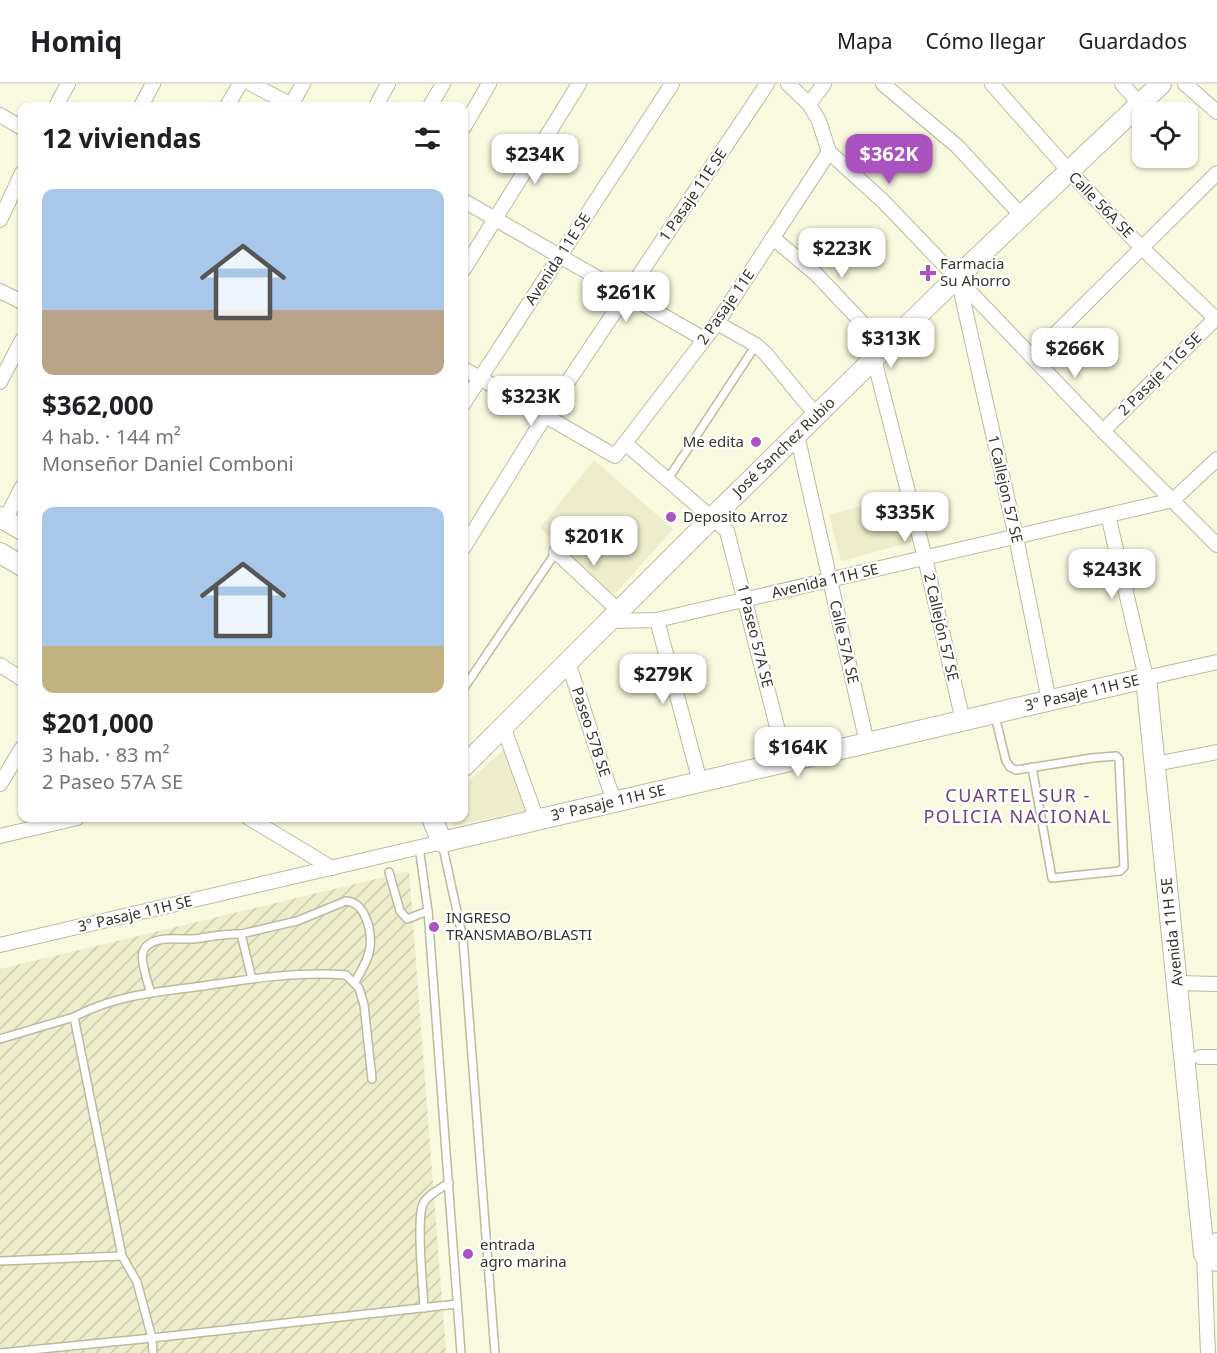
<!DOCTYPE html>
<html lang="es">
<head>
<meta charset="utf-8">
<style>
	body { margin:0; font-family:"Noto Sans",sans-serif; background:#f2f2f2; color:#202124; height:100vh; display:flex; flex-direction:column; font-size:22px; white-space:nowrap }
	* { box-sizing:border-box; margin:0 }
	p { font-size:20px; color:#757577 }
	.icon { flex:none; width:33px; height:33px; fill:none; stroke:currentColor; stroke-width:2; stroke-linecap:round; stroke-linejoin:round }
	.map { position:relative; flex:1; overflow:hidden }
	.drawer { position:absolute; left:18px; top:18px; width:450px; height:720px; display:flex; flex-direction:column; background:#fff; border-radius:12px; box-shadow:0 2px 4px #0004 }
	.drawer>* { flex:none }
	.buttons { position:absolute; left:1132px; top:18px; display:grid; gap:12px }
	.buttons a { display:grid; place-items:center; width:66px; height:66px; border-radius:12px; background:#fff; box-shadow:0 2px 4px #0004; font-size:30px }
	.price { position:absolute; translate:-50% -51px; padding:0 14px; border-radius:12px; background:#fff; color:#222; font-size:20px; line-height:39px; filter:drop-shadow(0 2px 3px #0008) }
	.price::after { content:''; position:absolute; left:50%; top:36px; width:18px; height:14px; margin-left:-9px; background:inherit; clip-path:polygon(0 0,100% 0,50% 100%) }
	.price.active { background:#a952c0; color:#fff }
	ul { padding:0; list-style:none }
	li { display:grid; align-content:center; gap:12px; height:318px; padding:0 24px }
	li span { display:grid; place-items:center; height:186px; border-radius:12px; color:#555 }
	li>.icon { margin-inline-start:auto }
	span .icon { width:108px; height:108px; fill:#fffc; stroke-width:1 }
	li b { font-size:26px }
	h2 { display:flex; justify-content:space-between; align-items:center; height:72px; padding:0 24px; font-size:26px }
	header { display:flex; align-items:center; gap:36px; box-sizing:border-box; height:84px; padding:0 30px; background:#fff; border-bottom:2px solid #e0e0e0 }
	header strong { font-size:28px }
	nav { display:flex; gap:33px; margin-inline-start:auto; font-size:21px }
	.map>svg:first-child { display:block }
	.built { fill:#edeccb }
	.industrial { fill:url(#industrial-furrows) }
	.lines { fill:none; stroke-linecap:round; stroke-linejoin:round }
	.lane-casing { stroke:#babaa1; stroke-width:10 }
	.street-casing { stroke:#babaa1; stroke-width:16 }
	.secondary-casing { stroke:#babaa1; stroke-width:22 }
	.lane { stroke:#fff; stroke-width:7 }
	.street { stroke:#fff; stroke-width:14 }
	.secondary { stroke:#fff; stroke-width:20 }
	.poi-dot { fill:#a952c0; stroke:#fff; stroke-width:2 }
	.labels { text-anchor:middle; stroke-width:4.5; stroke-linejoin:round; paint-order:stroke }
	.street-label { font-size:15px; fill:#35352b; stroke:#fff }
	.poi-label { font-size:15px; fill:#35352b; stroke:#fff; text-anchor:start }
	.quarter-label { font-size:18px; letter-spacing:1.5px; fill:#6f437a; stroke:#fff }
</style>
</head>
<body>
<header>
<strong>Homiq</strong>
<nav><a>Mapa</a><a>Cómo llegar</a><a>Guardados</a></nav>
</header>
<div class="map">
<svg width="1217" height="1269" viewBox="0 0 1217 1269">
	<defs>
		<pattern id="industrial-furrows" width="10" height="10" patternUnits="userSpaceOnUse" patternTransform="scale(1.5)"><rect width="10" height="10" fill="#edeccb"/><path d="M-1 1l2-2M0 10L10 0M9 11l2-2" fill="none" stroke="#cccbae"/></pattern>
	</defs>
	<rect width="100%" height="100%" fill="#f9f9df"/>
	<!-- built -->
	<g class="built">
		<path d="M594,376L673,445L614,511L540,444Z"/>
		<path d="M905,410L915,457L841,477L829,431Z"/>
		<path d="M507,663L529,726L454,742L452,734H464V701Z"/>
	</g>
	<!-- industrial -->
	<path class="industrial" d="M409,787L446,1269H0V885Z"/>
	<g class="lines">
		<defs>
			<g id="lane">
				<path d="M668,395L756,261"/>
				<path d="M464,604L556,468"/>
				<path d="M995,632L1006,677L1010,683L1016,686L1092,674L1116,672L1119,675L1124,783L1120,787L1052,794L1032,683"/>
				<path d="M442,759L463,855L495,1269"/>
				<path d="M419,763L428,827L461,1269"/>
				<path d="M389,788L400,827L407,835L428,827"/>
				<path d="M252,895L241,850L297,837L346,817C365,818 372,846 370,863C369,875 361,887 355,898"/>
				<path d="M151,909C148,900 140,876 143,868C149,850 180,856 194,855C212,853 222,849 241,850"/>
				<path d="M0,955L74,933"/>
				<path d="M0,1177L122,1172"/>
				<path d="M424,1224C423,1203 416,1136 423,1120C427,1111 440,1105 449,1099"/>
				<path d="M0,1269L152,1254L137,1198L122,1172L74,933C115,911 157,908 203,902C249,895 299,887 346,891L359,904L364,921L372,995"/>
				<path d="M153,1269L152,1254L457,1220"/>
			</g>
			<g id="street">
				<path d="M251,0L294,22"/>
				<path d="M788,0L809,20L819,37L829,68L884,118L1103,347L1217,461"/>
				<path d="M883,0L957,62L1022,132"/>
				<path d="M992,0L1069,87L1142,164L1217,236"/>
				<path d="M1122,0L1140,20"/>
				<path d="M1185,0L1217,28"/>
				<path d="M809,20L824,0"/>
				<path d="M291,21L303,0"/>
				<path d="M56,22L68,0"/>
				<path d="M141,22L153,0"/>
				<path d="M227,22L240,0"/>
				<path d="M376,22L388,0"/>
				<path d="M430,22L443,0"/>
				<path d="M0,31L22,44"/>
				<path d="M464,43L489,0"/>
				<path d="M464,117L704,255"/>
				<path d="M0,136L22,89"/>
				<path d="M773,154L816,190L886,264"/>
				<path d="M464,185L579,0"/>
				<path d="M958,194L1016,453L1049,617"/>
				<path d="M0,207L22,218"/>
				<path d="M717,239L756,261L765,269L817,332"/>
				<path d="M1032,273L1217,89"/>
				<path d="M874,275L925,474L963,637"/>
				<path d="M464,285L615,372L717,239L829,68"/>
				<path d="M0,298L22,256"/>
				<path d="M464,319L672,0"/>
				<path d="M1103,347L1217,233"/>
				<path d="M797,351L867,659"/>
				<path d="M626,360L727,447L786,678"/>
				<path d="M1108,431L1146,594L1217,578"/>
				<path d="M5,436L22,403"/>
				<path d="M464,463L545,332L767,0"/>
				<path d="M556,468L620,528"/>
				<path d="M657,536L700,698"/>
				<path d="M611,537L657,536L1173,416L1217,375"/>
				<path d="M568,578L614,718"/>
				<path d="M0,581L22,595"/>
				<path d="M503,642L537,736"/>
				<path d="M1155,680L1217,668"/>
				<path d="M0,700L22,664"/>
				<path d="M249,734L332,784"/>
				<path d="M0,752L77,734"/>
				<path d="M0,861L442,758"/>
				<path d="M1178,899L1217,900"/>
				<path d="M1200,973H1217"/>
				<path d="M1204,1170L1208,1269"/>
				<path d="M1209,1173L1217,1156"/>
			</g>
			<g id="secondary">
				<path d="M0,433L22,446"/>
				<path d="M0,469L22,482"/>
				<path d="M464,682L712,434L957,193L1161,0"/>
				<path d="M432,734L442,758L1146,594L1204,1170L1217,1177"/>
			</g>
		</defs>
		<!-- lane casing -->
		<use href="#lane" class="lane-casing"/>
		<!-- street casing -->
		<use href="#street" class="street-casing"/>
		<!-- secondary casing -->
		<use href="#secondary" class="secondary-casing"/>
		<!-- lane -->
		<use href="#lane" class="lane"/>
		<!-- street -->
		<use href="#street" class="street"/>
		<!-- secondary -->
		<use href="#secondary" class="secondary"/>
	</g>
	<!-- markers -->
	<g class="poi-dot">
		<path d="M925 180h6v6h6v6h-6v6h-6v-6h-6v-6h6z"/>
		<circle cx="756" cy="358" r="6"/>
		<circle cx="671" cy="433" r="6"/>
		<circle cx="434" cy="843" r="6"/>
		<circle cx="468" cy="1170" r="6"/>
	</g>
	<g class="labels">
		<!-- street labels -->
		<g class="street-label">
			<text transform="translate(693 111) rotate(-56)" y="5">1 Pasaje 11E SE</text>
			<text transform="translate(1101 121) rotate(46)" y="5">Calle 56A SE</text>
			<text transform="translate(558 175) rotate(-57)" y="5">Avenida 11E SE</text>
			<text transform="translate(726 223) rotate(-55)" y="5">2 Pasaje 11E</text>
			<text transform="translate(1160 290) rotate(-45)" y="5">2 Pasaje 11G SE</text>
			<text transform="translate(784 363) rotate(-44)" y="5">José Sanchez Rubio</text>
			<text transform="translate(1005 405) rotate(77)" y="5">1 Callejon 57 SE</text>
			<text transform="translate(825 497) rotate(-13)" y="5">Avenida 11H SE</text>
			<text transform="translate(941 543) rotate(77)" y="5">2 Callejón 57 SE</text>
			<text transform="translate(755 552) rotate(76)" y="5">1 Paseo 57A SE</text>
			<text transform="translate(844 558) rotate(77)" y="5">Calle 57A SE</text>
			<text transform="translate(1082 609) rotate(-13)" y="5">3° Pasaje 11H SE</text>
			<text transform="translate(591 648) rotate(72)" y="5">Paseo 57B SE</text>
			<text transform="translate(608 719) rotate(-13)" y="5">3° Pasaje 11H SE</text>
			<text transform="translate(135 830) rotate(-13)" y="5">3° Pasaje 11H SE</text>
			<text transform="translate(1172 848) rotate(-96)" y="5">Avenida 11H SE</text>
		</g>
		<!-- poi labels -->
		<g class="poi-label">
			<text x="940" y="185">Farmacia<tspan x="940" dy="17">Su Ahorro</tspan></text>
			<text x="744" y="363" text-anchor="end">Me edita</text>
			<text x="683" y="438">Deposito Arroz</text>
			<text x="446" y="839">INGRESO<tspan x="446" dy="17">TRANSMABO/BLASTI</tspan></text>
			<text x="480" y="1166">entrada<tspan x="480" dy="17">agro marina</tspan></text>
		</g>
		<!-- quarter labels -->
		<g class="quarter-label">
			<text x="1018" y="718">CUARTEL SUR -<tspan x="1018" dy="21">POLICIA NACIONAL</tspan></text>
		</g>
	</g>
</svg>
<div class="buttons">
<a><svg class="icon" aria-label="locate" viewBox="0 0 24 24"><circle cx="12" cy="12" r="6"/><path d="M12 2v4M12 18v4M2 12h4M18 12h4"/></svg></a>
</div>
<b class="price" style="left:535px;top:101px">$234K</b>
<b class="price active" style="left:889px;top:101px">$362K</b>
<b class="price" style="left:842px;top:195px">$223K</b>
<b class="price" style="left:626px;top:239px">$261K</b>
<b class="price" style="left:891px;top:285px">$313K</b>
<b class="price" style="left:1075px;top:295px">$266K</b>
<b class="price" style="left:531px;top:343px">$323K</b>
<b class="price" style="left:905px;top:459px">$335K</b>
<b class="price" style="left:594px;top:483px">$201K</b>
<b class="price" style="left:1112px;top:516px">$243K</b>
<b class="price" style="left:663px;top:621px">$279K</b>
<b class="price" style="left:798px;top:694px">$164K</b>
<section class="drawer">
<h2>12 viviendas<svg class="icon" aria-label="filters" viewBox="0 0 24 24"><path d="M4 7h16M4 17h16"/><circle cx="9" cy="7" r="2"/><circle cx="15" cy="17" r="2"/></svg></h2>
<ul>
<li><span style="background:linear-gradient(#a9c7e8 65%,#b9a48a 0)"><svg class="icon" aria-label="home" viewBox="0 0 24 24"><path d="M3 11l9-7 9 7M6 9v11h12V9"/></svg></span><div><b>$362,000</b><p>4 hab. · 144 m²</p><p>Monseñor Daniel Comboni</p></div></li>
<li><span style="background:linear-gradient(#a9c7e8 75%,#c2b280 0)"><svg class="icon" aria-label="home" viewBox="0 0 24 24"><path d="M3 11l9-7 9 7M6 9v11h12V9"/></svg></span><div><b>$201,000</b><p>3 hab. · 83 m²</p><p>2 Paseo 57A SE</p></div></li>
</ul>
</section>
</div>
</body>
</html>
